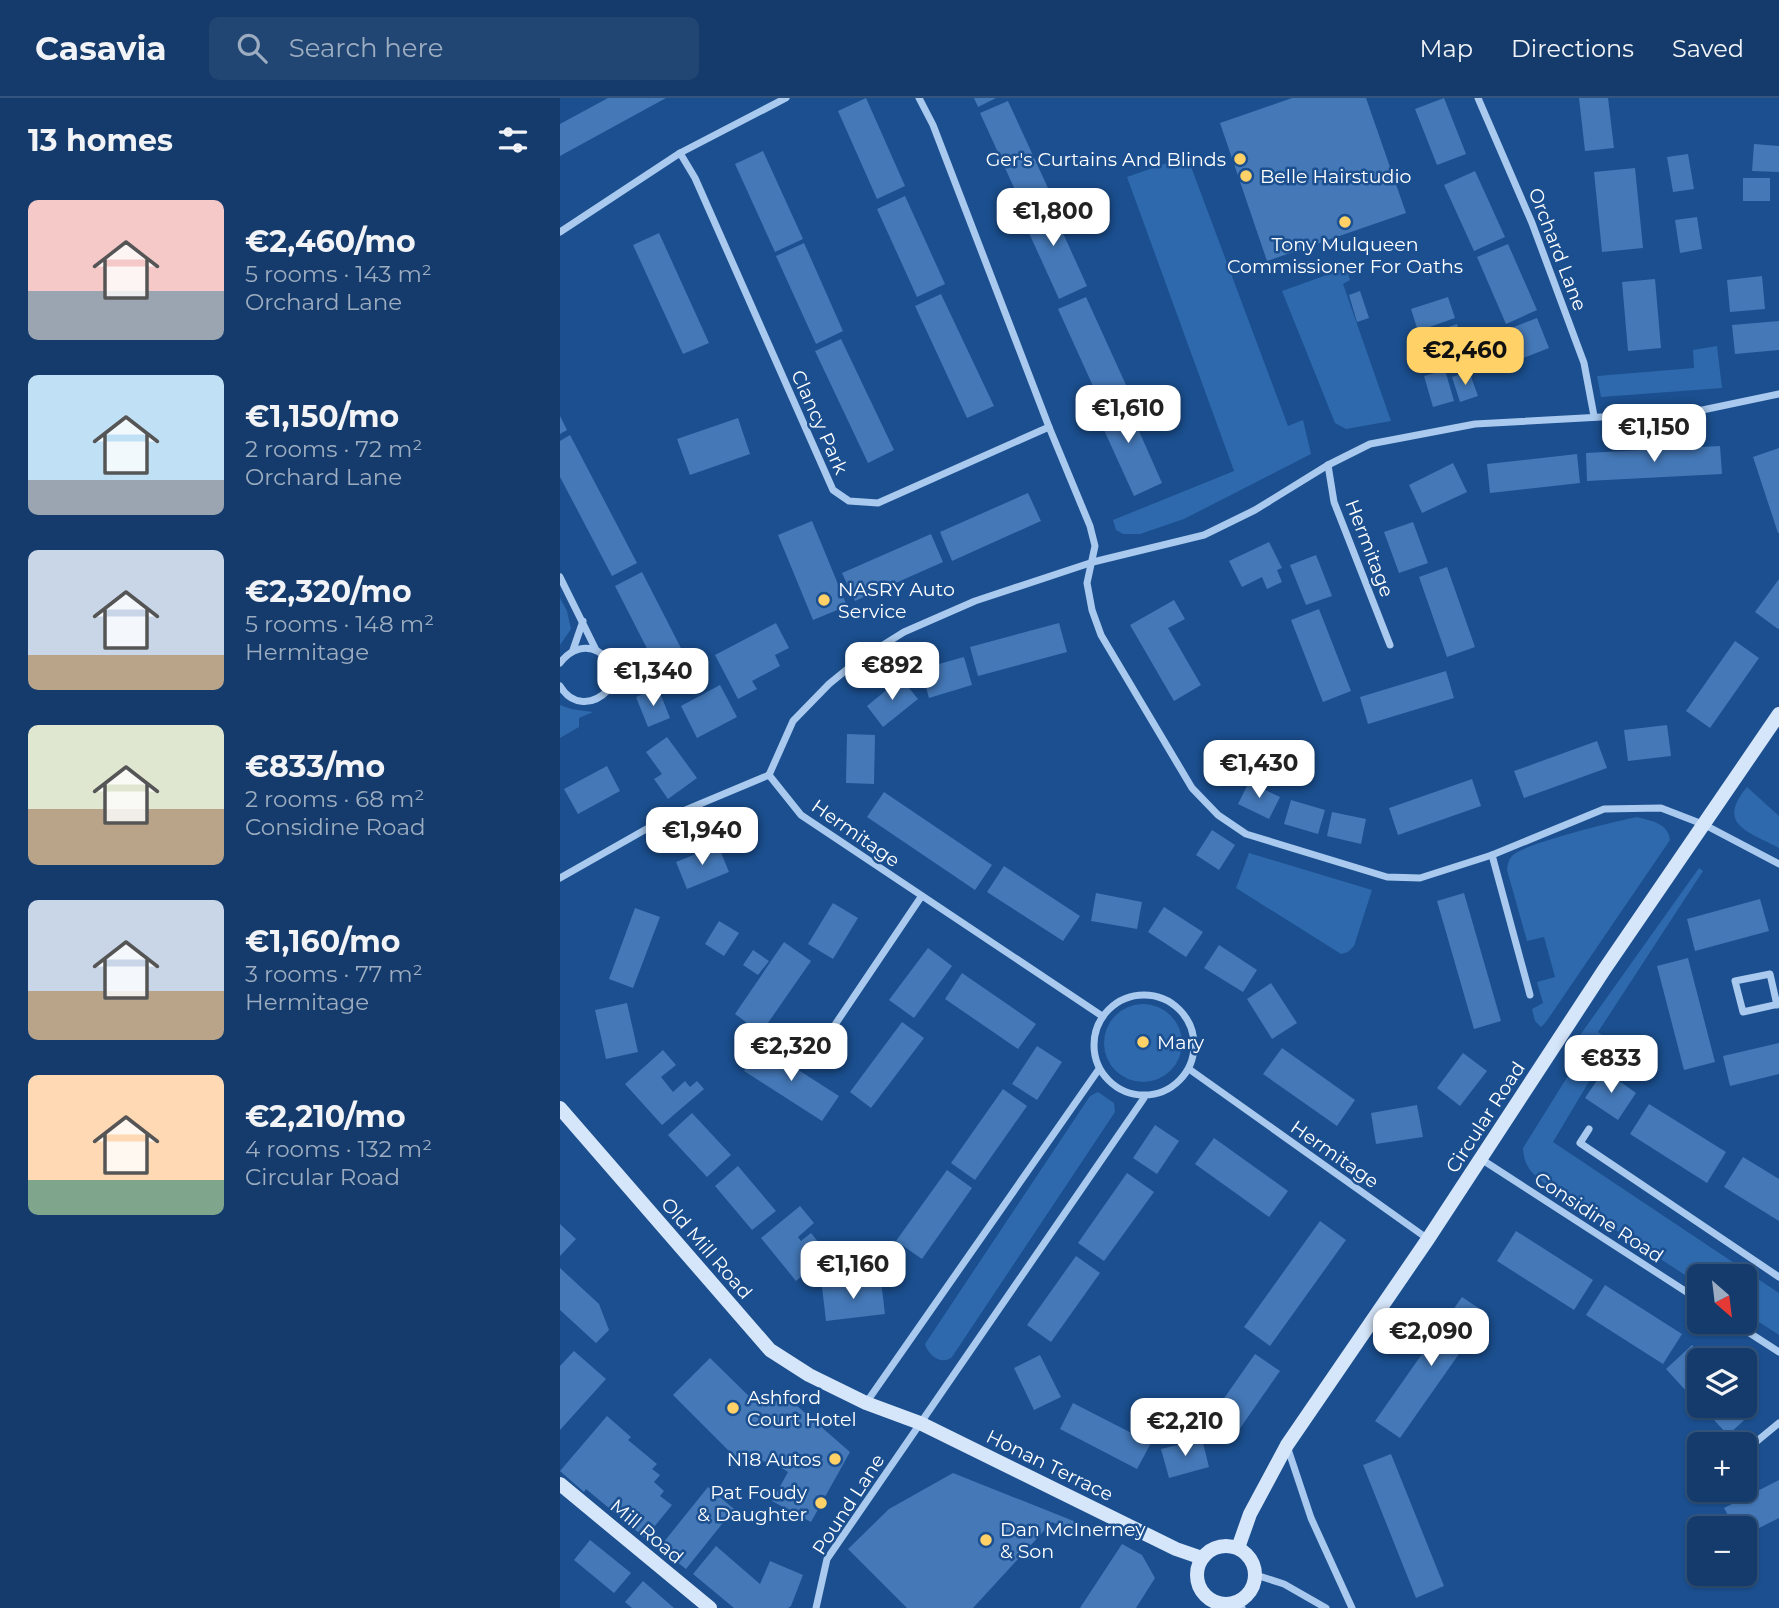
<!DOCTYPE html>
<html lang="en">
<head>
<meta charset="utf-8">
<style>
	body { margin:0; font-family:Montserrat,sans-serif; background:#214673; color:#f1f3f6; height:100vh; display:flex; flex-direction:column; font-size:26px; white-space:nowrap }
	* { box-sizing:border-box; margin:0 }
	p { font-size:23px; color:#9dadc1 }
	.icon { flex:none; width:38px; height:38px; fill:none; stroke:currentColor; stroke-width:2; stroke-linecap:round; stroke-linejoin:round }
	.map { position:relative; flex:1; overflow:hidden }
	.panel { display:flex; flex-direction:column; background:#143b6b; width:560px }
	.panel>* { flex:none }
	.needle { width:46px; rotate:152deg }
	.buttons { position:absolute; left:1127px; top:1166px; display:grid; gap:14px }
	.buttons a { display:grid; place-items:center; width:70px; height:70px; border-radius:10px; background:#143b6b; box-shadow:0 2px 5px #0004,0 0 0 2px #33557e; font-size:35px }
	.price { position:absolute; translate:-50% -60px; padding:0 16px; border-radius:14px; background:#fff; color:#222; font-size:23px; line-height:46px; filter:drop-shadow(0 2px 4px #0008) }
	.price::after { content:''; position:absolute; left:50%; top:42px; width:21px; height:16px; margin-left:-10px; background:inherit; clip-path:polygon(0 0,100% 0,50% 100%) }
	.price.on { background:#ffd166; color:#111 }
	ul { padding:0; list-style:none }
	li { display:flex; align-items:center; gap:21px; height:175px; padding:0 28px }
	li span { display:grid; place-items:center; flex:none; width:196px; height:140px; border-radius:10px; color:#555 }
	li>.icon { margin-inline-start:auto }
	span .icon { width:84px; height:84px; fill:#fffc; stroke-width:1 }
	li b { font-size:30px }
	h2 { display:flex; justify-content:space-between; align-items:center; height:84px; padding:0 28px; font-size:30px }
	header { display:flex; align-items:center; gap:42px; box-sizing:border-box; height:98px; padding:0 35px; background:#143b6b; border-bottom:2px solid #33557e }
	header strong { font-size:33px }
	nav { display:flex; gap:38px; margin-inline-start:auto; font-size:24px }
	.search { width:490px; height:63px; background:#214673; display:flex; align-items:center; gap:18px; box-sizing:border-box; padding:0 24px; border-radius:10px; color:#9dadc1; font-size:26px }
	main { display:flex; flex:1; min-height:0 }
	.map>svg:first-child { display:block }
	.green { fill:#2e69ad }
	.building { fill:#4478b7 }
	.lines { fill:none; stroke-linecap:round; stroke-linejoin:round }
	.street { stroke:#a9c9ee; stroke-width:7 }
	.secondary { stroke:#d6e6fa; stroke-width:14 }
	.poi-dot { fill:#ffd166; stroke:#1b4f8f; stroke-width:2.5 }
	.labels { text-anchor:middle; stroke-width:5; stroke-linejoin:round; paint-order:stroke }
	.poi-label { font-size:19px; fill:#fff; stroke:#1b4f8f; text-anchor:start }
	.street-label { font-size:19px; fill:#fff; stroke:#1b4f8f }
</style>
</head>
<body>
<header>
<strong>Casavia</strong>
<div class="search"><svg class="icon" aria-label="search" viewBox="0 0 24 24"><circle cx="10" cy="10" r="6"/><path d="M15 15l6 6"/></svg>Search here</div>
<nav><a>Map</a><a>Directions</a><a>Saved</a></nav>
</header>
<main>
<section class="panel">
<h2>13 homes<svg class="icon" aria-label="filters" viewBox="0 0 24 24"><path d="M4 7h16M4 17h16"/><circle cx="9" cy="7" r="2"/><circle cx="15" cy="17" r="2"/></svg></h2>
<ul>
<li><span style="background:linear-gradient(#f6c9c9 65%,#9aa5b1 0)"><svg class="icon" aria-label="home" viewBox="0 0 24 24"><path d="M3 11l9-7 9 7M6 9v11h12V9"/></svg></span><div><b>€2,460/mo</b><p>5 rooms · 143 m²</p><p>Orchard Lane</p></div></li>
<li><span style="background:linear-gradient(#bfe0f5 75%,#9aa5b1 0)"><svg class="icon" aria-label="home" viewBox="0 0 24 24"><path d="M3 11l9-7 9 7M6 9v11h12V9"/></svg></span><div><b>€1,150/mo</b><p>2 rooms · 72 m²</p><p>Orchard Lane</p></div></li>
<li><span style="background:linear-gradient(#c9d6e8 75%,#b9a48a 0)"><svg class="icon" aria-label="home" viewBox="0 0 24 24"><path d="M3 11l9-7 9 7M6 9v11h12V9"/></svg></span><div><b>€2,320/mo</b><p>5 rooms · 148 m²</p><p>Hermitage</p></div></li>
<li><span style="background:linear-gradient(#dfe7d0 60%,#b9a48a 0)"><svg class="icon" aria-label="home" viewBox="0 0 24 24"><path d="M3 11l9-7 9 7M6 9v11h12V9"/></svg></span><div><b>€833/mo</b><p>2 rooms · 68 m²</p><p>Considine Road</p></div></li>
<li><span style="background:linear-gradient(#c9d6e8 65%,#b9a48a 0)"><svg class="icon" aria-label="home" viewBox="0 0 24 24"><path d="M3 11l9-7 9 7M6 9v11h12V9"/></svg></span><div><b>€1,160/mo</b><p>3 rooms · 77 m²</p><p>Hermitage</p></div></li>
<li><span style="background:linear-gradient(#ffd9b3 75%,#7fa58c 0)"><svg class="icon" aria-label="home" viewBox="0 0 24 24"><path d="M3 11l9-7 9 7M6 9v11h12V9"/></svg></span><div><b>€2,210/mo</b><p>4 rooms · 132 m²</p><p>Circular Road</p></div></li>
</ul>
</section>
<div class="map">
<svg width="1219" height="1510" viewBox="0 0 1219 1510">
	<rect width="100%" height="100%" fill="#1b4f8f"/>
	<!-- green -->
	<g class="green">
		<path d="M627,58L728,328L743,322L751,356L624,421L580,436H563L556,432L553,422L674,373L567,79Z"/>
		<path d="M786,170L790,182L783,186L831,323L786,331L775,325L722,193Z"/>
		<path d="M1157,248L1162,290L1041,299L1037,278L1134,270L1133,252Z"/>
		<path d="M0,500L7,513L11,531L0,547Z"/>
		<path d="M0,607L11,611L33,614L19,620V629L0,640Z"/>
		<path d="M1187,689L1219,718V750C1190,734 1155,727 1187,689Z"/>
		<path d="M1077,719C1092,723 1108,725 1110,742L986,924L981,929L975,923L972,911L983,905L977,884L995,879L984,839L967,843L947,772C948,766 948,762 953,757C966,745 1056,723 1077,719Z"/>
		<path d="M689,755L812,792L794,848L788,854L781,856L676,790Z"/>
		<path d="M1139,770L1143,773L1038,934L1052,945L993,1044L1219,1195V1237L1185,1215V1178H1139V1186L994,1092C977,1079 964,1073 963,1050L1019,960L1018,940Z"/>
		<circle cx="583" cy="945" r="39"/>
		<path d="M538,994L554,1005L555,1014L392,1259C382,1267 369,1259 365,1246L530,998Z"/>
	</g>
	<!-- building -->
	<g class="building">
		<path d="M48,0H106L0,58V26Z"/>
		<path d="M306,0L345,88L317,101L278,13Z"/>
		<path d="M414,0H436L418,9Z"/>
		<path d="M732,0H806L846,115L707,163L660,25Z"/>
		<path d="M884,0L906,56L877,67L855,11Z"/>
		<path d="M1019,0H1048L1054,50L1025,53Z"/>
		<path d="M448,3L488,90L460,103L420,15Z"/>
		<path d="M1194,46L1219,48V74L1192,73Z"/>
		<path d="M203,53L243,141L215,154L175,66Z"/>
		<path d="M1128,56L1134,91L1113,94L1107,59Z"/>
		<path d="M1075,70L1083,150L1042,154L1034,74Z"/>
		<path d="M915,73L945,139L914,153L884,87Z"/>
		<rect x="1183" y="80" width="27" height="23"/>
		<path d="M345,98L385,186L357,199L317,111Z"/>
		<path d="M487,100L527,188L499,201L459,113Z"/>
		<path d="M1137,119L1142,151L1120,155L1115,122Z"/>
		<path d="M99,135L149,245L123,256L73,147Z"/>
		<path d="M244,145L283,233L256,246L216,158Z"/>
		<path d="M948,146L977,212L946,226L917,159Z"/>
		<path d="M1202,178L1205,211L1170,214L1167,182Z"/>
		<path d="M1095,181L1101,250L1068,253L1062,184Z"/>
		<path d="M800,193L809,220L797,224L789,197Z"/>
		<path d="M381,196L434,308L407,320L355,208Z"/>
		<path d="M526,199L566,287L538,299L498,211Z"/>
		<path d="M888,199L895,220L858,233L851,211Z"/>
		<path d="M977,220L989,250L956,263L944,233Z"/>
		<path d="M1219,223V252L1175,256L1172,227Z"/>
		<path d="M897,226L904,248L867,260L860,239Z"/>
		<path d="M281,241L334,352L308,365L255,253Z"/>
		<path d="M885,272L894,303L873,309L864,278Z"/>
		<path d="M909,273L918,298L900,304L892,279Z"/>
		<path d="M563,297L602,385L574,398L534,310Z"/>
		<path d="M0,318L7,332L0,336Z"/>
		<path d="M178,320L190,356L130,377L117,341Z"/>
		<path d="M10,337L77,465L52,478L0,379V343Z"/>
		<path d="M1160,348L1162,376L1027,383L1026,355Z"/>
		<path d="M1219,350V435H1218L1193,359Z"/>
		<path d="M1017,356L1020,385L930,395L927,366Z"/>
		<path d="M893,365L907,394L862,415L849,387Z"/>
		<path d="M468,395L481,423L392,463L380,434Z"/>
		<path d="M252,423L287,508L253,522L218,437Z"/>
		<path d="M853,424L868,465L839,475L824,434Z"/>
		<path d="M371,436L383,464L295,503L282,475Z"/>
		<path d="M709,444L722,470L717,472L722,484L707,491L702,479L682,489L669,463Z"/>
		<path d="M756,457L772,498L746,507L730,467Z"/>
		<path d="M887,469L915,549L887,559L859,479Z"/>
		<path d="M82,474L126,560L99,574L55,488Z"/>
		<path d="M1219,481V530L1218,531L1195,514Z"/>
		<path d="M614,502L625,521L608,530L641,587L614,603L570,527Z"/>
		<path d="M759,511L791,593L763,604L731,522Z"/>
		<path d="M216,525L229,550L215,557L220,568L192,583L197,591L178,601L155,557Z"/>
		<path d="M499,525L507,554L418,578L410,549Z"/>
		<path d="M1175,543L1199,560L1150,630L1126,613Z"/>
		<path d="M404,559L412,587L369,600L361,571Z"/>
		<path d="M886,573L894,600L808,626L800,599Z"/>
		<path d="M341,580L358,601L323,629L307,608Z"/>
		<path d="M160,587L177,619L137,640L121,608Z"/>
		<path d="M98,590L110,620L88,629L76,599Z"/>
		<path d="M1107,627L1111,658L1068,663L1064,632Z"/>
		<path d="M287,636L315,637L314,686L286,685Z"/>
		<path d="M107,639L137,680L108,701L94,681L102,676L86,654Z"/>
		<path d="M1037,643L1047,670L964,700L954,673Z"/>
		<path d="M47,668L60,693L18,716L4,691Z"/>
		<path d="M912,681L921,708L838,737L829,710Z"/>
		<path d="M689,684L720,699L709,721L678,706Z"/>
		<path d="M324,694L432,767L415,792L307,719Z"/>
		<path d="M731,702L765,712L758,736L724,726Z"/>
		<path d="M772,714L806,721L801,746L767,738Z"/>
		<path d="M652,732L675,747L659,772L636,757Z"/>
		<path d="M158,747L169,774L127,791L116,764Z"/>
		<path d="M444,768L520,818L503,843L427,794Z"/>
		<path d="M536,795L582,804L577,831L531,823Z"/>
		<path d="M904,795L941,923L914,931L877,803Z"/>
		<path d="M1200,801L1209,833L1135,853L1127,821Z"/>
		<path d="M273,805L298,820L273,861L248,846Z"/>
		<path d="M604,809L643,834L626,859L588,834Z"/>
		<path d="M75,810L100,819L73,890L49,881Z"/>
		<path d="M159,823L179,835L164,858L145,846Z"/>
		<path d="M224,844L251,863L201,935L175,916Z"/>
		<path d="M659,847L697,872L683,894L644,870Z"/>
		<path d="M368,850L392,868L354,920L329,902Z"/>
		<path d="M193,852L209,863L198,877L183,867Z"/>
		<path d="M1128,860L1155,964L1124,972L1097,868Z"/>
		<path d="M402,875L476,926L458,951L385,901Z"/>
		<path d="M711,885L737,925L712,941L687,901Z"/>
		<path d="M67,905L78,954L46,961L35,912Z"/>
		<path d="M342,924L364,940L311,1010L290,994Z"/>
		<path d="M1219,945V976L1170,988L1163,958Z"/>
		<path d="M201,948L279,998L262,1023L184,973Z"/>
		<path d="M477,948L502,964L477,1002L452,986Z"/>
		<path d="M722,950L795,1002L777,1028L703,976Z"/>
		<path d="M103,952L116,967L101,979L113,994L125,983L130,989L137,983L144,991L102,1027L65,986Z"/>
		<path d="M903,955L927,973L900,1008L877,990Z"/>
		<path d="M1044,972L1076,995L1058,1022L1025,1000Z"/>
		<path d="M443,991L467,1008L415,1082L391,1065Z"/>
		<path d="M1089,1006L1166,1054L1147,1085L1070,1036Z"/>
		<path d="M857,1007L863,1039L816,1046L811,1015Z"/>
		<path d="M132,1015L171,1057L147,1079L108,1037Z"/>
		<path d="M595,1027L619,1043L597,1076L573,1060Z"/>
		<path d="M654,1040L728,1093L709,1119L635,1066Z"/>
		<path d="M1183,1059L1219,1081V1123L1164,1089Z"/>
		<path d="M178,1068L216,1113L192,1132L155,1088Z"/>
		<path d="M387,1072L412,1090L362,1161L336,1143Z"/>
		<path d="M567,1075L594,1094L544,1163L518,1145Z"/>
		<path d="M240,1108L254,1125L238,1139L241,1143L251,1135L268,1156L236,1183L201,1140Z"/>
		<path d="M760,1123L786,1142L710,1248L684,1229Z"/>
		<path d="M0,1126L16,1141L0,1158Z"/>
		<path d="M956,1133L1033,1182L1014,1212L937,1163Z"/>
		<path d="M516,1158L540,1175L491,1244L467,1227Z"/>
		<path d="M0,1170L39,1206L49,1232L36,1245L0,1212Z"/>
		<path d="M321,1183L325,1216L266,1223L262,1189Z"/>
		<path d="M1045,1187L1122,1236L1103,1266L1026,1217Z"/>
		<path d="M902,1199L927,1216L840,1340L815,1323Z"/>
		<path d="M1132,1247L1146,1262H1139V1307L1106,1271Z"/>
		<path d="M14,1253L46,1281L0,1332V1268Z"/>
		<path d="M695,1256L720,1273L669,1346L644,1329Z"/>
		<path d="M480,1257L501,1299L474,1312L454,1270Z"/>
		<path d="M150,1260L198,1307L210,1297L216,1305L220,1293L290,1354L251,1424L212,1403L228,1374L214,1365L175,1359L113,1297Z"/>
		<path d="M1185,1304L1194,1313L1168,1337L1140,1307H1185Z"/>
		<path d="M513,1305L591,1345L577,1371L500,1331Z"/>
		<path d="M47,1318L71,1339L68,1342L97,1366L92,1371L100,1377L94,1384L104,1393L100,1398L112,1407L85,1440L26,1391L24,1394L0,1373Z"/>
		<path d="M642,1341L649,1369L609,1380L601,1351Z"/>
		<path d="M831,1356L884,1488L856,1500L803,1367Z"/>
		<path d="M393,1375L521,1426L515,1435L492,1424L413,1510H347L288,1451L329,1411Z"/>
		<path d="M1219,1382V1420L1185,1437V1430H1175L1164,1410Z"/>
		<path d="M148,1389L174,1411L126,1471L99,1450Z"/>
		<path d="M30,1442L71,1475L54,1495L14,1462Z"/>
		<path d="M562,1446L582,1457L595,1480L576,1510H520Z"/>
		<path d="M156,1448L200,1486L210,1463L243,1477L231,1508L228,1510H174L133,1476Z"/>
		<path d="M83,1483L114,1510H72L65,1504Z"/>
	</g>
	<g class="lines">
		<!-- street -->
		<g class="street">
			<path d="M359,0L373,27L489,329L530,428L535,448L527,485L532,512L541,537L632,690L658,717L686,736L827,779L860,780L932,757L1044,711L1101,710L1145,727L1219,766"/>
			<path d="M918,0L972,125L1024,265L1034,318"/>
			<path d="M120,55L135,80L273,392L289,403L318,405L489,329"/>
			<path d="M0,134L120,55L226,0"/>
			<path d="M768,367L774,404L830,547"/>
			<path d="M0,479L36,552"/>
			<path d="M13,552L23,523"/>
			<path d="M0,565C23,534 62,556 48,592C33,608 12,608 0,588"/>
			<path d="M209,677L233,623L269,586L296,564L344,534L415,503L533,464L644,437L695,412L768,367L810,346L915,326L1133,314L1219,296"/>
			<path d="M209,677L241,717L542,918"/>
			<path d="M932,757L970,897"/>
			<path d="M0,780L104,721L209,677"/>
			<circle cx="584" cy="947" r="50"/>
			<path d="M1217,907L1210,876L1175,883L1183,914L1219,906"/>
			<path d="M264,943L361,799"/>
			<path d="M629,971L868,1141"/>
			<path d="M1029,1031L1020,1045L1219,1179"/>
			<path d="M921,1061L1139,1202"/>
			<path d="M1171,1223L1219,1254"/>
			<path d="M306,1305L539,971"/>
			<path d="M727,1348L751,1420L792,1510"/>
			<path d="M1185,1353L1219,1325"/>
			<path d="M696,1477L724,1486L766,1510"/>
			<path d="M675,1506L682,1510"/>
			<path d="M256,1510L267,1461L584,1000"/>
		</g>
		<!-- secondary -->
		<g class="secondary">
			<path d="M0,1010L210,1252L249,1277L306,1305L360,1325L616,1451L642,1460"/>
			<path d="M0,1386L150,1510"/>
			<circle cx="666" cy="1477" r="29"/>
			<path d="M678,1450L690,1416L727,1347L868,1141L1044,872L1219,616"/>
		</g>
	</g>
	<!-- markers -->
	<g class="poi-dot">
		<circle cx="680" cy="61" r="7"/>
		<circle cx="686" cy="78" r="7"/>
		<circle cx="785" cy="124" r="7"/>
		<circle cx="264" cy="502" r="7"/>
		<circle cx="583" cy="944" r="7"/>
		<circle cx="173" cy="1310" r="7"/>
		<circle cx="275" cy="1361" r="7"/>
		<circle cx="261" cy="1405" r="7"/>
		<circle cx="426" cy="1442" r="7"/>
	</g>
	<g class="labels">
		<!-- poi labels -->
		<g class="poi-label">
			<text x="666" y="68" text-anchor="end">Ger's Curtains And Blinds</text>
			<text x="700" y="85">Belle Hairstudio</text>
			<text x="785" y="153" text-anchor="middle">Tony Mulqueen<tspan x="785" dy="22">Commissioner For Oaths</tspan></text>
			<text x="278" y="498">NASRY Auto<tspan x="278" dy="22">Service</tspan></text>
			<text x="597" y="951">Mary</text>
			<text x="187" y="1306">Ashford<tspan x="187" dy="22">Court Hotel</tspan></text>
			<text x="261" y="1368" text-anchor="end">N18 Autos</text>
			<text x="247" y="1401" text-anchor="end">Pat Foudy<tspan x="247" dy="22">&amp; Daughter</tspan></text>
			<text x="440" y="1438">Dan McInerney<tspan x="440" dy="22">&amp; Son</tspan></text>
		</g>
		<!-- street labels -->
		<g class="street-label">
			<text transform="translate(998 151) rotate(69)" y="7">Orchard Lane</text>
			<text transform="translate(260 324) rotate(66)" y="7">Clancy Park</text>
			<text transform="translate(810 450) rotate(69)" y="7">Hermitage</text>
			<text transform="translate(296 735) rotate(35)" y="7">Hermitage</text>
			<text transform="translate(925 1019) rotate(-57)" y="7">Circular Road</text>
			<text transform="translate(775 1056) rotate(35)" y="7">Hermitage</text>
			<text transform="translate(1039 1119) rotate(33)" y="7">Considine Road</text>
			<text transform="translate(147 1150) rotate(49)" y="7">Old Mill Road</text>
			<text transform="translate(490 1367) rotate(26)" y="7">Honan Terrace</text>
			<text transform="translate(288 1406) rotate(-57)" y="7">Pound Lane</text>
			<text transform="translate(87 1433) rotate(40)" y="7">Mill Road</text>
		</g>
	</g>
</svg>
<div class="buttons">
<a><svg class="needle" viewBox="-14 -14 28 28"><path d="M0-13l5 13h-10z" fill="#e53935"/><path d="M0 13l5-13h-10z" fill="#9dadc1"/></svg></a>
<a><svg class="icon" aria-label="layers" viewBox="0 0 24 24"><path d="M12 4l9 5-9 5-9-5zM3 14l9 5 9-5"/></svg></a>
<a>+</a>
<a>−</a>
</div>
<b class="price" style="left:493px;top:150px">€1,800</b>
<b class="price on" style="left:905px;top:289px">€2,460</b>
<b class="price" style="left:568px;top:347px">€1,610</b>
<b class="price" style="left:1094px;top:366px">€1,150</b>
<b class="price" style="left:332px;top:604px">€892</b>
<b class="price" style="left:93px;top:610px">€1,340</b>
<b class="price" style="left:699px;top:702px">€1,430</b>
<b class="price" style="left:142px;top:769px">€1,940</b>
<b class="price" style="left:231px;top:985px">€2,320</b>
<b class="price" style="left:1051px;top:997px">€833</b>
<b class="price" style="left:293px;top:1203px">€1,160</b>
<b class="price" style="left:871px;top:1270px">€2,090</b>
<b class="price" style="left:625px;top:1360px">€2,210</b>
</div>
</main>
</body>
</html>
